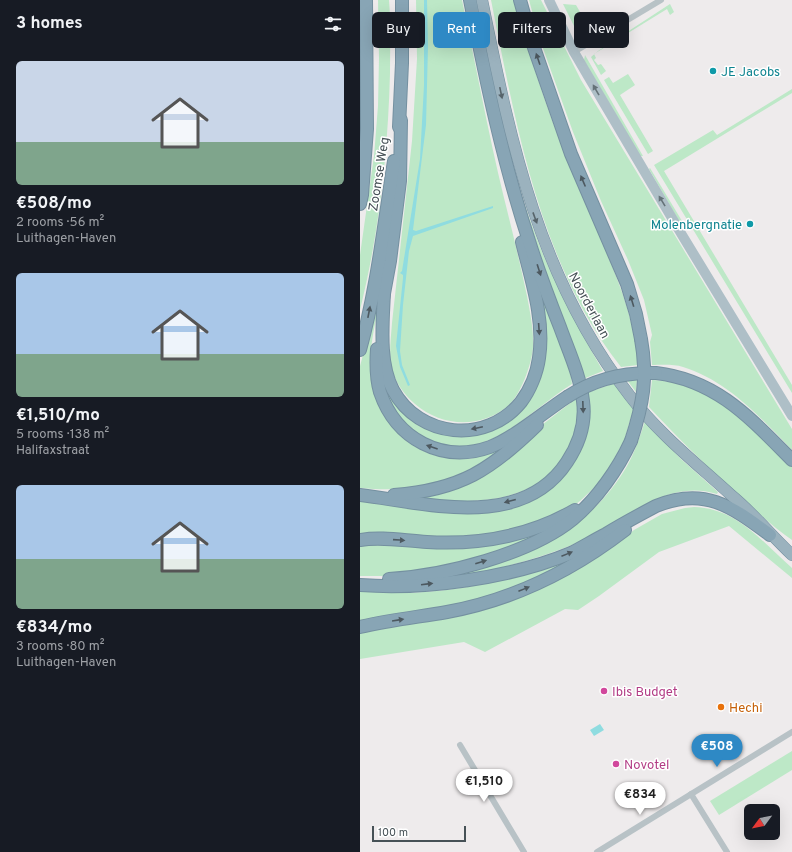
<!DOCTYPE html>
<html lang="en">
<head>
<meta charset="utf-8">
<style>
	body { margin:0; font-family:Overpass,sans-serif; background:#242831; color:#f1f3f6; height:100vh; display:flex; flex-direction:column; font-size:15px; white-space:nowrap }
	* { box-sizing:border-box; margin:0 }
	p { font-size:13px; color:#9ea1a6 }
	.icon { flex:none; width:22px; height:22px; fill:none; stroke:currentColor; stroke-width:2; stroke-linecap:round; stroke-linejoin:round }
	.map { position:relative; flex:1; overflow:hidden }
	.details { display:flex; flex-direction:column; background:#171b24; width:360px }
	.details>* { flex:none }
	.hud { position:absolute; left:12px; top:12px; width:360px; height:36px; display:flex; gap:8px }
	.needle { width:26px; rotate:238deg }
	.controls { position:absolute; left:384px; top:804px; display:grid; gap:8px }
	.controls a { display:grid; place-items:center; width:36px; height:36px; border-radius:6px; background:#171b24; box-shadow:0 4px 16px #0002; font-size:20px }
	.scale { position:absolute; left:12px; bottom:10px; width:94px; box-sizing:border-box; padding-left:4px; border:2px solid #465156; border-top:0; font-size:11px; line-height:14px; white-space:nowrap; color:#465156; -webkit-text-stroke:3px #fff; paint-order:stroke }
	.price { position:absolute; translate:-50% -34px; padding:0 9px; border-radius:14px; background:#fff; color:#222; font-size:13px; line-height:26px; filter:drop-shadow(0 1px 2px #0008) }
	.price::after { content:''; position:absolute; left:50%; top:24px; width:12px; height:9px; margin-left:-6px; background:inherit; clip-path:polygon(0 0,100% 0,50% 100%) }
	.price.on { background:#2e89c5; color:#fff }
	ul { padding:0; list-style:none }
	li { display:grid; align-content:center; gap:8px; height:212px; padding:0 16px }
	li span { display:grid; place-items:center; height:124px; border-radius:6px; color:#555 }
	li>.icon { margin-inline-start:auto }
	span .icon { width:72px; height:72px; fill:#fffc; stroke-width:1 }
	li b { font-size:17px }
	h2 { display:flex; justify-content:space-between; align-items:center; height:48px; padding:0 16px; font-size:17px }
	.tag { padding:0 14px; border-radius:6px; background:#171b24; box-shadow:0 4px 16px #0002; font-size:14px; line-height:36px }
	.tag.on { background:#2e89c5; color:#fff }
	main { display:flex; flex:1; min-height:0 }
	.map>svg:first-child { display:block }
	.green { fill:#bde8c7 }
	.water { fill:#8fdce0 }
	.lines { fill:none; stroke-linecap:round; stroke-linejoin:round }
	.trunk-casing { stroke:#7490a0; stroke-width:12 }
	.motorway-casing { stroke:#7490a0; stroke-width:14 }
	.minor { stroke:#b8c2c6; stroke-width:6 }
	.primary { stroke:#aebfc7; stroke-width:10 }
	.trunk { stroke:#9bb2be; stroke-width:11 }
	.motorway { stroke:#88a5b5; stroke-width:12 }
	.motorway-bridge-casing { stroke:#7490a0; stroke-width:14; stroke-linecap:butt }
	.motorway-bridge { stroke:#88a5b5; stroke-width:12 }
	.oneway { fill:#4d5960 }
	.oneway2 { fill:#657278 }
	.oneway3 { fill:#57646b }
	.culture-dot { fill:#0f9aa8; stroke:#fff; stroke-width:1.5 }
	.hotel-dot { fill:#d1479c; stroke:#fff; stroke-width:1.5 }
	.food-dot { fill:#e8710a; stroke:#fff; stroke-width:1.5 }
	.labels { text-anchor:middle; stroke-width:3; stroke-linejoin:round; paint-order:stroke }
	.culture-label { font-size:13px; fill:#0d838f; stroke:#fff; text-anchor:start }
	.street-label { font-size:13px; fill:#465156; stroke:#fff }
	.hotel-label { font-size:13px; fill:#b23c85; stroke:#fff; text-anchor:start }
	.food-label { font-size:13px; fill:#c56008; stroke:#fff; text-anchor:start }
</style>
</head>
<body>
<main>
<section class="details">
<h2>3 homes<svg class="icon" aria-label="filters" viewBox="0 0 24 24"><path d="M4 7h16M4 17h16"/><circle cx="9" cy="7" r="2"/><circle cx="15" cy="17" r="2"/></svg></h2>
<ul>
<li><span style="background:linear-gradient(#c9d6e8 65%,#7fa58c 0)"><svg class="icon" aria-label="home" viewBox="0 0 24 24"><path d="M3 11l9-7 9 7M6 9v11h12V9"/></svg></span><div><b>€508/mo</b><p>2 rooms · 56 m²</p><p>Luithagen-Haven</p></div></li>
<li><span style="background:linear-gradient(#a9c7e8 65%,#7fa58c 0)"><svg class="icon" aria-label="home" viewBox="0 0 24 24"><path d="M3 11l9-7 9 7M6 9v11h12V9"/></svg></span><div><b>€1,510/mo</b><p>5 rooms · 138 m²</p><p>Halifaxstraat</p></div></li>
<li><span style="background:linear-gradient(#a9c7e8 60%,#7fa58c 0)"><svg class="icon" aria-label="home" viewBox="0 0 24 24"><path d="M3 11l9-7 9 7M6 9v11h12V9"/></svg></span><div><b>€834/mo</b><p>3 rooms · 80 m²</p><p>Luithagen-Haven</p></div></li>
</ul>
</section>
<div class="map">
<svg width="432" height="852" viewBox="0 0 432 852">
	<rect width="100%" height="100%" fill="#eeebec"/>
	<!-- green -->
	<g class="green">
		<path d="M18,0H29C31,24 30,49 30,73C28,153 19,233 0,310V255L14,156L18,106L19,58Z"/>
		<path d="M56,0H102C116,66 128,132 144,198C152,230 160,263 167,296C170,312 174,331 173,348C171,366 161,394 148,406C120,429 82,427 55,404C44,395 34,380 31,366C29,352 31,337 32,323L52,141L57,59Z"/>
		<path d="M131,0H154C169,54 186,107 207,159C217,183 227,207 238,232C256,275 275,318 278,365L261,367C180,265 156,125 131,0Z"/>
		<path d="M169,0H181L221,80L432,429V450C400,417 368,381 323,367C314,364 301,365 292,365L290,342L292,335L284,300L268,260L241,201L213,132L180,40Z"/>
		<path d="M203,4L216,5L231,31L220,38Z"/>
		<path d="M310,4L314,12L310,15L307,9L234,54L236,58L234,60L238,65L241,64L246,71L241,75L231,57L238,51Z"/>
		<path d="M225,55L283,156H280L224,60Z"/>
		<path d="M268,74L275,85L260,95L293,151L288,154L244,80L249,77L253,83Z"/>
		<path d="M130,81H133C143,139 161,199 183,254C200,294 221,333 243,371L223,379L176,256Z"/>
		<path d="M432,89V93L304,171L432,385V393L294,165L353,130L357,135Z"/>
		<path d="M290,168L322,221H319L289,169Z"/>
		<path d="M175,276L210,370L212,384C165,413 123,470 62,436C39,424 28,402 23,377L68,427L131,428L177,376Z"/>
		<path d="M20,292H22C16,320 8,348 11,376C16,424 55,460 103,459C117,459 131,453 143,447L144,448C96,483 58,493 0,488V366Z"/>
		<path d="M277,379L276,392L267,380Z"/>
		<path d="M292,380C351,382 392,428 432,467V540C419,531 406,520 394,509C357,477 323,443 289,407Z"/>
		<path d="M255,383L274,407L264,441L246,473L239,483L220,501L205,512L159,529L97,539L0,536V501L136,509L204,472L226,393Z"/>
		<path d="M218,397C219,499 132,509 53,497L81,492L178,428Z"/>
		<path d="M285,421L321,459L358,492L357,494C307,478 268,519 226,539C185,557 142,569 97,576V574C166,559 230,530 267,466C275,452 280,436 285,421Z"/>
		<path d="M334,507C377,508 402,542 432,568V578L369,526L299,552L239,596L218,610L205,609L125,652L104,642L0,659V633L101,615L142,604L187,586L211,573L242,554L274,530L302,514L325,508Z"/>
		<path d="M191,527L169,541L103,563L25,576H0V545L16,544L81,549L114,547L162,538Z"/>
		<path d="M210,559L213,563L122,601L0,623V590C13,591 27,592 40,593C98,593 155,579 210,559Z"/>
		<path d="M432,751V770L359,815L350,801Z"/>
	</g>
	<!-- water -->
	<g class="water">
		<path d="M64,0H67L68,46L66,125L53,230L56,231L133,206V208L53,236L49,251L43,305L40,351L42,365L50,385L48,386L40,367L36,346L43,278V275L40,273L42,271L60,159L64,85Z"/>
		<path d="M240,724L244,730L234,736L230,730Z"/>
	</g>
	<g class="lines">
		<defs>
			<path id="trunk" d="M122,0C151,142 178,278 270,396C299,434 336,463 371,495C393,513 411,535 432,555"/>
			<g id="motorway">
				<path d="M160,0L171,39L211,154L267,284L276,314L281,339"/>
				<path d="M39,127L42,63V0"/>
				<path d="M0,204L2,195L7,129L6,0"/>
				<path d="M24,291C23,321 18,362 33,390C59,438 126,445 161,402C170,390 177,373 179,358C185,319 171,279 162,242"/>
				<path d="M23,299L30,261L40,181L41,120"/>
				<path d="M17,349C16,363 16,378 20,392C36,439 82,464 130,447C154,438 184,412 207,397"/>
				<path d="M0,350C17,288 24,224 34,161"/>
				<path d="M296,373C357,380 391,419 432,460"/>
				<path d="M0,495C66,503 162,531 207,462C219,444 226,423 223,401C220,375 209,352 200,327C189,299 178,270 169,241C143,162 126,81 110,0"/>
				<path d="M34,495C100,490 131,470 177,425"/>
				<path d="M0,540C22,536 45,541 67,542C118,545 170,536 215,510"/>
				<path d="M29,579C84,576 170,554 213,519C237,499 258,469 271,441"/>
				<path d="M0,585C65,590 151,578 211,553C223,547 234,540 246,534C262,524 279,515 296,506C345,486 372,507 410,535"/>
				<path d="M0,627C29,620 58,617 87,612C153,600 213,570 265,530"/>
			</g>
		</defs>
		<!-- trunk casing -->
		<use href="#trunk" class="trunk-casing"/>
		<!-- motorway casing -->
		<use href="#motorway" class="motorway-casing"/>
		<!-- minor -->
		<g class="minor">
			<path d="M214,52L301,0"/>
			<path d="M100,745L164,852"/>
			<path d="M331,794L367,852"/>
			<path d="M237,852L432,732"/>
		</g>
		<!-- primary -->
		<path class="primary" d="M189,0L214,52L228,76L322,235L432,416"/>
		<!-- trunk -->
		<use href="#trunk" class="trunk"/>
		<!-- motorway -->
		<use href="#motorway" class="motorway"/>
		<defs>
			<g id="motorway-bridge">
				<path d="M207,397C234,379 263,372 296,373"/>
				<path d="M271,441C283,404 288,378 281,339"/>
			</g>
		</defs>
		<!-- motorway-bridge casing -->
		<use href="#motorway-bridge" class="motorway-bridge-casing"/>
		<!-- motorway-bridge -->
		<use href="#motorway-bridge" class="motorway-bridge"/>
	</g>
	<!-- one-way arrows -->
	<defs><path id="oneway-solid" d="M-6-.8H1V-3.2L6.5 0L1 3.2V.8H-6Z"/></defs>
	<g class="oneway">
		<use href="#oneway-solid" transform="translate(178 59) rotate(-109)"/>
		<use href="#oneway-solid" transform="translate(223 181) rotate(-113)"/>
		<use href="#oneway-solid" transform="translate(179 270) rotate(72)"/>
		<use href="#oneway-solid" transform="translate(272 301) rotate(-107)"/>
		<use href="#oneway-solid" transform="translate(9 312) rotate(-79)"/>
		<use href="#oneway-solid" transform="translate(179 329) rotate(86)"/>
		<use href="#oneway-solid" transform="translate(223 407) rotate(88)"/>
		<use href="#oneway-solid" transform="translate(117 428) rotate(168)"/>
		<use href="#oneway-solid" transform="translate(72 447) rotate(-161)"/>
		<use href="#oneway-solid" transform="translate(150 501) rotate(165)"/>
		<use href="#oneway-solid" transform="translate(39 540) rotate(4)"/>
		<use href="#oneway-solid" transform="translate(207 554) rotate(-22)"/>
		<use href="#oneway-solid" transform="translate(121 562) rotate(-18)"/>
		<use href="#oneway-solid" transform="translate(67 584) rotate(-7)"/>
		<use href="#oneway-solid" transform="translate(164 589) rotate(-22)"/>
		<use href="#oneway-solid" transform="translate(38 620) rotate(-9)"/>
	</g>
	<g class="oneway2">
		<use href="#oneway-solid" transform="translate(236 90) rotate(-120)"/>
		<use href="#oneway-solid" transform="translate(302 201) rotate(-121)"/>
	</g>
	<g class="oneway3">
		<use href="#oneway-solid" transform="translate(141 93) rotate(78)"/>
		<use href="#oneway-solid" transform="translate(175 218) rotate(70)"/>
	</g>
	<!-- markers -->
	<g class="culture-dot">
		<circle cx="353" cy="71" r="4"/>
		<circle cx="390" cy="224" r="4"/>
	</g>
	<g class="hotel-dot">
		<circle cx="244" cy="691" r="4"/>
		<circle cx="256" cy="764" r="4"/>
	</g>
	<circle class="food-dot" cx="361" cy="707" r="4"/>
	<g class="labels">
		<!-- culture labels -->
		<g class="culture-label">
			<text x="361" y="76">JE Jacobs</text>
			<text x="382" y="229" text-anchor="end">Molenbergnatie</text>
		</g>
		<!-- street labels -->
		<g class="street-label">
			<text transform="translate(18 174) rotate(-81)" y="5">Zoomse Weg</text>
			<text transform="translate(230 305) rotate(62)" y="5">Noorderlaan</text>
		</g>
		<!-- hotel labels -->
		<g class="hotel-label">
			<text x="252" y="696">Ibis Budget</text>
			<text x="264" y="769">Novotel</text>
		</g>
		<!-- food labels -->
		<g class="food-label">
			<text x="369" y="712">Hechi</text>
		</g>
	</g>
</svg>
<div class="controls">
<a><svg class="needle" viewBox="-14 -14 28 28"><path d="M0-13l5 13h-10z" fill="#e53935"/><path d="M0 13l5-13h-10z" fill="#9ea1a6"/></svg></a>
</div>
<div class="scale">100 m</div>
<b class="price on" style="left:357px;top:768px">€508</b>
<b class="price" style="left:124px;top:803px">€1,510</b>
<b class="price" style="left:280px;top:816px">€834</b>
<div class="hud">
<a class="tag">Buy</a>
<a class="tag on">Rent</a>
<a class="tag">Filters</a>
<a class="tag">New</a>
</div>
</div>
</main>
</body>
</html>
